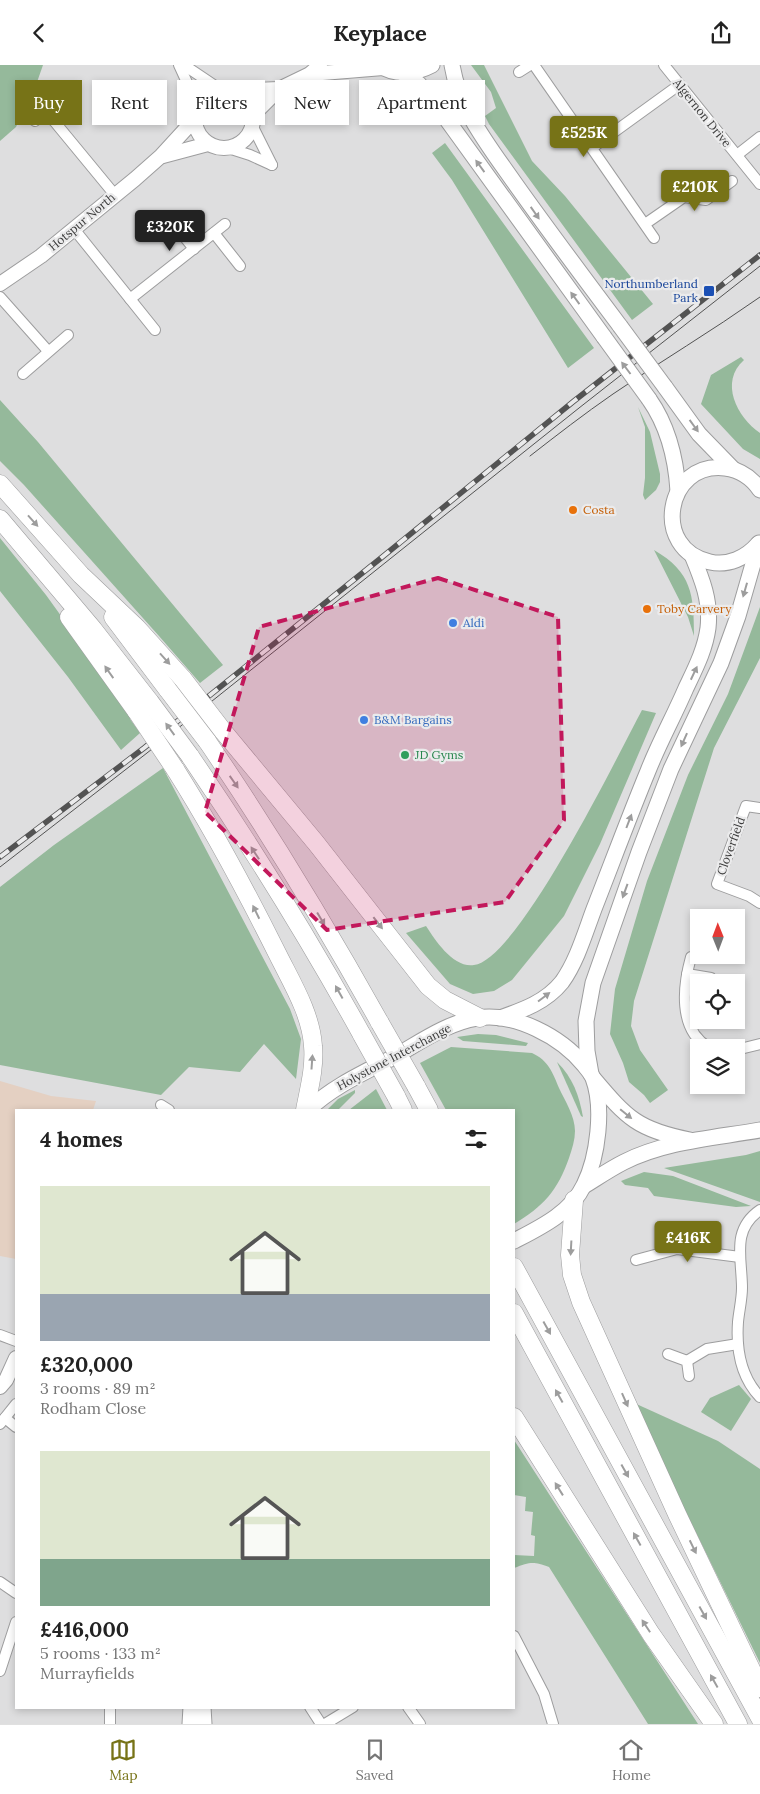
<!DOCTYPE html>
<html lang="en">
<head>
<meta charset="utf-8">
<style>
	body { margin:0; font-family:Lora,serif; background:#f6f6f6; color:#222; height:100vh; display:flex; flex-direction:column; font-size:19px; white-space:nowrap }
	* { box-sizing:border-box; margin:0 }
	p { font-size:16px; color:#767676 }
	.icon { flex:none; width:28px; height:28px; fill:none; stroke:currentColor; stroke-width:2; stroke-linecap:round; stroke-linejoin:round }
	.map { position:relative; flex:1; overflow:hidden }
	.drawer { position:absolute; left:15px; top:1044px; width:500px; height:600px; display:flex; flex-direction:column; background:#fff; border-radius:0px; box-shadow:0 2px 8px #0003 }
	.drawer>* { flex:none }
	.banner { position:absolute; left:15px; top:15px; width:500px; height:45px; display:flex; gap:10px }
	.needle { width:32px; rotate:359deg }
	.tools { position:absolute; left:690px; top:844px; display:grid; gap:10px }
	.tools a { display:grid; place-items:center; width:55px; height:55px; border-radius:0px; background:#fff; box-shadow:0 2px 8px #0003; font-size:25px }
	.price { position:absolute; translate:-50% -42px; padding:0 11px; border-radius:5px; background:#777317; color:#fff; font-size:16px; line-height:32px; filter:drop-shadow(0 1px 2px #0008) }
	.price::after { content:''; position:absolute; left:50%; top:30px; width:15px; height:11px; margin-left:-8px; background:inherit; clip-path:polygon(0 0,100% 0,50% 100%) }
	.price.selected { background:#222; color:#fff }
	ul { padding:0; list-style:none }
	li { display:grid; align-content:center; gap:10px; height:265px; padding:0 25px }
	li span { display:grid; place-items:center; height:155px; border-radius:0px; color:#555 }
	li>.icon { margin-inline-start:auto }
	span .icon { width:90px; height:90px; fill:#fffc; stroke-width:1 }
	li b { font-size:21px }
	h2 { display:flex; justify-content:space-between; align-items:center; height:60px; padding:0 25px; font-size:21px }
	.tag { padding:0 18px; border-radius:0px; background:#fff; box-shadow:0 2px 8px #0003; font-size:18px; line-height:45px }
	.tag.selected { background:#777317; color:#fff }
	header { display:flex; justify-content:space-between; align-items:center; height:65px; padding:0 25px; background:#fff; font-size:22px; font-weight:800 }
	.dock { display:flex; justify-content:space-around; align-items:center; height:70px; border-top:1px solid #e0e0e0; background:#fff; font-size:14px; color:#767676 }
	.dock a { display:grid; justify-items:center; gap:2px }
	.dock .selected { color:#777317 }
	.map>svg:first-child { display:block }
	.education { fill:#e4d0c2 }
	.green { fill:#95b99b }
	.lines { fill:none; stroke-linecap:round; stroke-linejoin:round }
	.street-casing { stroke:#9d9d9e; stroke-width:12 }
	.secondary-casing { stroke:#9d9d9e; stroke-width:16 }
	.primary-casing { stroke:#9d9d9e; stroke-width:17 }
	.highway-casing { stroke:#9d9d9e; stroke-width:19 }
	.street { stroke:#fff; stroke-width:10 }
	.secondary { stroke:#fff; stroke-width:14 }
	.primary { stroke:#fff; stroke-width:15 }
	.highway { stroke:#fff; stroke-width:18 }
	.tram { stroke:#535353; stroke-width:1 }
	.rail-casing { stroke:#535353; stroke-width:5.5 }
	.rail { stroke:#ebebec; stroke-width:4; stroke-dasharray:11; stroke-linecap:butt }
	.primary-bridge-casing { stroke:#9d9d9e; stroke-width:17; stroke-linecap:butt }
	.highway-bridge-casing { stroke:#9d9d9e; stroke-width:19; stroke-linecap:butt }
	.primary-bridge { stroke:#fff; stroke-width:15 }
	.highway-bridge { stroke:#fff; stroke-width:18 }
	.oneway { fill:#9d9d9d }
	.marked { fill:#c2185b; fill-opacity:0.2; stroke:#c2185b; stroke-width:4; stroke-dasharray:10 6; stroke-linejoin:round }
	.transit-dot { fill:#1a4fb4; stroke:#ebebec; stroke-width:2 }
	.food-dot { fill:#e8710a; stroke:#ebebec; stroke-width:2 }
	.shop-dot { fill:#3f7fe0; stroke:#ebebec; stroke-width:2 }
	.leisure-dot { fill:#2e9e5b; stroke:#ebebec; stroke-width:2 }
	.labels { text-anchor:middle; stroke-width:4.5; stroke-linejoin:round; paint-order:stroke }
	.street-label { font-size:12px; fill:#3b3b3b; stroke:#ebebec }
	.transit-label { font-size:12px; fill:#164399; stroke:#ebebec; text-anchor:end }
	.food-label { font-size:12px; fill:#c56008; stroke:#ebebec; text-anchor:start }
	.shop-label { font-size:12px; fill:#366cbe; stroke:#ebebec; text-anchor:start }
	.leisure-label { font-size:12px; fill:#27864d; stroke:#ebebec; text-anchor:start }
</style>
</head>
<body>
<header><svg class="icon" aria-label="back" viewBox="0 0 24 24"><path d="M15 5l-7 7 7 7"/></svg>Keyplace<svg class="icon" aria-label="share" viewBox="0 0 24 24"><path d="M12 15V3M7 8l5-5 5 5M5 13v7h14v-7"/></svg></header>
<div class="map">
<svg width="760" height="1659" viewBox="0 0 760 1659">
	<rect width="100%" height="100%" fill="#dededf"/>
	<!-- education -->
	<path class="education" d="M0,1016L51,1031L96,1036L93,1045H16V1194L0,1191Z"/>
	<!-- green -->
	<g class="green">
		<path d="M0,0H43L36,20L16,62L0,76Z"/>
		<path d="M471,0H484L532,96L565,131L653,239L632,255L489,59L485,51L496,43L491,27Z"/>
		<path d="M445,78L594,283L568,303L452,115L432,88Z"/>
		<path d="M741,292L744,295C719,317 737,352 760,368V394L743,384L701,339L711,310Z"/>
		<path d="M0,335L38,377L223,600L200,618L159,571L24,420L0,396Z"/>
		<path d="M638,342L650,367L660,409V417L656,425L645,435L643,430L645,413V362Z"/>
		<path d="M0,473L46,530L133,651L130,654L140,668L121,685L68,612L0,526Z"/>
		<path d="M654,485C692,507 694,530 694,571L688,552Z"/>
		<path d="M760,542V593L714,683L634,936L631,961L640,985L668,1025L650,1038L644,1030L629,1017L623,998L610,969L615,924L647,816L688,710L728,629Z"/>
		<path d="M642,645L656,648L600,779L564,851L512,915L494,926L473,929L450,919L406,868L426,861C436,876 453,903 474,900C518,895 618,690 642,645Z"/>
		<path d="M163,703L290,944L301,974L296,1014L264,979L240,1007L189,1002L161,1030L0,1000V822L54,780Z"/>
		<path d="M478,969L496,970L528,978L526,981L463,976L457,972Z"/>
		<path d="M451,982L532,988C548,995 553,1008 559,1023C565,1036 575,1051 575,1066C575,1075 572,1084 569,1093C558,1125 543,1142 514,1159V1045H446L420,998Z"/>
		<path d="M557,997C573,1013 579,1030 583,1052L581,1051Z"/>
		<path d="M376,1024L387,1045H349Z"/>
		<path d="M355,1025V1028L338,1045H327L338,1034Z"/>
		<path d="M760,1086V1137L664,1103L746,1090Z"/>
		<path d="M644,1107L673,1111L751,1141L736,1142L654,1131L648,1123L625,1120L621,1116Z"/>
		<path d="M739,1320L751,1334L731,1366L701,1347L710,1333Z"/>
		<path d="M632,1337L718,1376L760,1404V1598Z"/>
		<path d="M514,1375L698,1659H648L549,1502C533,1496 530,1497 514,1503V1490L534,1491L535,1471L531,1470L533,1447L525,1446L526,1432L514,1430Z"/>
	</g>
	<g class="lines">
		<defs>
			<g id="street">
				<path d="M179,0L190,24L197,42"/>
				<path d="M184,0L221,25"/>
				<path d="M534,0L654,173"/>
				<path d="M664,0L760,119"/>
				<path d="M519,7L530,0"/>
				<path d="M39,46L54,56L115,130"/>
				<path d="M35,56L47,28"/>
				<path d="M252,60L272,100"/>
				<path d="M228,83L250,90L272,100"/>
				<path d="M592,83L679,20"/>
				<path d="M737,90L760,72"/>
				<path d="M645,159L684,132L706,135L732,116"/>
				<path d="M74,164L155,265"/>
				<path d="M178,164L194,184"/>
				<path d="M214,168L240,201"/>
				<path d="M0,232L48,286"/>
				<path d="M130,234L225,159"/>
				<path d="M23,309L68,270"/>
				<path d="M760,743L746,741L717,819L749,831L760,838"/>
				<path d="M691,892C683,921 678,964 708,982"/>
				<path d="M687,909L711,913"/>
				<path d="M736,985L760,979"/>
				<path d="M161,1040L169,1045"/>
				<path d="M760,1145C731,1165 742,1193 742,1223C742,1234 739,1246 738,1257C736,1285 741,1312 760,1332"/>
				<path d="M636,1195L677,1184L740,1192"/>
				<path d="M0,1270L16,1276"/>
				<path d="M668,1289L687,1296L689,1311"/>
				<path d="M687,1296L707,1284L738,1279"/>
				<path d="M5,1353L16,1362"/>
				<path d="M0,1359L16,1339"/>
				<path d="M0,1517L16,1528"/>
				<path d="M514,1571L544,1629L553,1659"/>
				<path d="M0,1606L16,1557"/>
				<path d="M110,1642V1659"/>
				<path d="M310,1642L321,1659"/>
				<path d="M408,1642L420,1659"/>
				<path d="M325,1659L353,1642"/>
			</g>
			<g id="secondary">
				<path d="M310,9L383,3"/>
				<circle cx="224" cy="54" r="29"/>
				<path d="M233,26L279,24"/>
				<path d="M253,50L279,24L310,9L320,0"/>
				<path d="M163,91L208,79"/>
				<path d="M0,219L41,191L135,114L161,91L194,55"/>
				<path d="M0,1322L6,1315L16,1293"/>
			</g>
			<g id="primary">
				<path d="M379,0C395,11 415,9 432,0"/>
				<path d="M452,0C459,44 489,81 514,117C548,165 584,213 620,261"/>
				<path d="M403,8L419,19L432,34L604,272"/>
				<path d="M665,322L699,369L733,404"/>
				<path d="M649,334C668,361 676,394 678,426"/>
				<path d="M758,479C746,493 728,501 710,497C651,485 665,396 725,403C740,405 752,413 760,425"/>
				<path d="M500,953C523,945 546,937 562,917C577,896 585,868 594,844C612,798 629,752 648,706C659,678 674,651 686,623C695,604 705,585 708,563C711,536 702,514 692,490"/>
				<path d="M591,1009L587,986L586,956L593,918L639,787L671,704L721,598L738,551L759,478"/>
				<path d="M594,1014C627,1053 638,1065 690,1075"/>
				<path d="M308,1045C332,1022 363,1008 392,993C419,978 446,958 477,953C515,947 561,972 584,1000C587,1004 591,1008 593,1013C604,1042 598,1092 584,1120C571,1148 539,1163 514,1176"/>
				<path d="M584,1121C597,1113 610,1104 624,1097C665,1076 715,1073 760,1065"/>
				<path d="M203,1642L204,1659"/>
				<path d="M190,1659L191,1642"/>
			</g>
			<g id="highway">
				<path d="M0,419L81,510L137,563L183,614"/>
				<path d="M0,454L93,564L150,637"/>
				<path d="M69,552L137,647"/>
				<path d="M113,552L168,625"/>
				<path d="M223,666L316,778L428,921L445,935L480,953"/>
				<path d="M207,676C269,767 326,861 380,958"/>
				<path d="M190,691C252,782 309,874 362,970"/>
				<path d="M175,704C213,764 246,826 278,890C292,918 311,949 313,981C315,1002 309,1024 305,1045"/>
				<path d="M416,1021L429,1045"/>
				<path d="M396,1031L403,1045"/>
				<path d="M574,1135L570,1190L572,1210L581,1237L677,1449L760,1623"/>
				<path d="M514,1202L760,1653"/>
				<path d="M514,1248L738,1659"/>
				<path d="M514,1352L651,1569L714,1659"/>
			</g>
		</defs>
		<!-- street casing -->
		<use href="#street" class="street-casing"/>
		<!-- secondary casing -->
		<use href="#secondary" class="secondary-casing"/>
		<!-- primary casing -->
		<use href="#primary" class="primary-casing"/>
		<!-- highway casing -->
		<use href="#highway" class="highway-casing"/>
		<!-- street -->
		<use href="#street" class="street"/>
		<!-- secondary -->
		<use href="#secondary" class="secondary"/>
		<!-- primary -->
		<use href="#primary" class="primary"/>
		<!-- highway -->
		<use href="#highway" class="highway"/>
		<!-- tram -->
		<g class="tram">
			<path d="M530,391C557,370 584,349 613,329C661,296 712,266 760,232"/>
			<path d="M0,802L147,688L579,343L760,201"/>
		</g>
		<defs>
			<path id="rail" d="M0,792L144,683L381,493L574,336L760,190"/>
		</defs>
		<!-- rail casing -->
		<use href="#rail" class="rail-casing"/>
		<!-- rail -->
		<use href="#rail" class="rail"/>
		<defs>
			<g id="primary-bridge">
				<path d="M620,261L665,322"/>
				<path d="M604,272L649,334"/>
			</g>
			<g id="highway-bridge">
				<path d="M183,614L223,666"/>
				<path d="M168,625L207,676"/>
				<path d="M150,637L190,691"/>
				<path d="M137,647L175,704"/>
				<path d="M380,958L416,1021"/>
				<path d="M362,970L396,1031"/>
			</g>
		</defs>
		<!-- primary-bridge casing -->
		<use href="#primary-bridge" class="primary-bridge-casing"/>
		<!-- highway-bridge casing -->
		<use href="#highway-bridge" class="highway-bridge-casing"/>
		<!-- primary-bridge -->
		<use href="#primary-bridge" class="primary-bridge"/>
		<!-- highway-bridge -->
		<use href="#highway-bridge" class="highway-bridge"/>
	</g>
	<!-- one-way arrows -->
	<defs><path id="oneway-solid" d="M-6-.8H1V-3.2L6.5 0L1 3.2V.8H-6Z" transform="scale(1.25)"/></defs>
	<g class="oneway">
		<use href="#oneway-solid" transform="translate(480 101) rotate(-126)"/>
		<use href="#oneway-solid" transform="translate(535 148) rotate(55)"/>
		<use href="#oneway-solid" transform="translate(575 233) rotate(-126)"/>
		<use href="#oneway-solid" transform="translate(626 303) rotate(-127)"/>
		<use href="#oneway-solid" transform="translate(694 361) rotate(54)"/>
		<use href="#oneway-solid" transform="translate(33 456) rotate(48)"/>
		<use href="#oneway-solid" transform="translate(745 525) rotate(106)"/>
		<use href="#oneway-solid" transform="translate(165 594) rotate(48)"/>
		<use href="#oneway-solid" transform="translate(109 607) rotate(-125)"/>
		<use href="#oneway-solid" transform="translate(694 608) rotate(-65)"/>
		<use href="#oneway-solid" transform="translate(170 664) rotate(-126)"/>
		<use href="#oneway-solid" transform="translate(684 675) rotate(114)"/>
		<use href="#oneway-solid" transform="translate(234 717) rotate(55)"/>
		<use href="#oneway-solid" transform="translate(629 756) rotate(-69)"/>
		<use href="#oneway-solid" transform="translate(255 788) rotate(-123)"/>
		<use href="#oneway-solid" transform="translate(625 826) rotate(110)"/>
		<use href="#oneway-solid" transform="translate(256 847) rotate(-116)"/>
		<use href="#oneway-solid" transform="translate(321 854) rotate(59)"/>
		<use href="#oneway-solid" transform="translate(378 858) rotate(52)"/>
		<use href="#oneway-solid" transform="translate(339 927) rotate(-119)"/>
		<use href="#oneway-solid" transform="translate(544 932) rotate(-37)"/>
		<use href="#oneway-solid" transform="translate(312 997) rotate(-86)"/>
		<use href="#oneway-solid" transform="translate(626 1049) rotate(39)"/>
		<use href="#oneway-solid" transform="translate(571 1183) rotate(93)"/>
		<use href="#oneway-solid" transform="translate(547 1263) rotate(61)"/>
		<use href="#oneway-solid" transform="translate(559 1331) rotate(-119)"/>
		<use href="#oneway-solid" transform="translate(625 1335) rotate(66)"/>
		<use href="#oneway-solid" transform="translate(625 1406) rotate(61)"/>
		<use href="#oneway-solid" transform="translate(559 1424) rotate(-122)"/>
		<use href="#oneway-solid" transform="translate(637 1474) rotate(-119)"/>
		<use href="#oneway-solid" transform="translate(693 1482) rotate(64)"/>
		<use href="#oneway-solid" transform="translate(703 1548) rotate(61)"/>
		<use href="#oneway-solid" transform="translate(646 1561) rotate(-123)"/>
		<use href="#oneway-solid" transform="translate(714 1616) rotate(-119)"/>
	</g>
	<!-- marked area -->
	<path class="marked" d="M438,513L558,552L564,755L505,837L327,865L205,747L259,562Z"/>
	<!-- markers -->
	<rect class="transit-dot" x="703" y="220" width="12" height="12" rx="2.5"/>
	<g class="food-dot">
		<circle cx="573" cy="445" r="5"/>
		<circle cx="647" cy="544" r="5"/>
	</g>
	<g class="shop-dot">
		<circle cx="453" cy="558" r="5"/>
		<circle cx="364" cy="655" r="5"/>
	</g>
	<circle class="leisure-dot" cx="405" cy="690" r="5"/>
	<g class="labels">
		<!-- street labels -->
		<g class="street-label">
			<text transform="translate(702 48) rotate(51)" y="4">Algernon Drive</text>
			<text transform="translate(82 157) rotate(-40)" y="4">Hotspur North</text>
			<text transform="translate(731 781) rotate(-70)" y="4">Cloverfield</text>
			<text transform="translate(394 992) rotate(-28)" y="4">Holystone Interchange</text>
		</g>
		<!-- transit labels -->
		<g class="transit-label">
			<text x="698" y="223">Northumberland<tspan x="698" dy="14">Park</tspan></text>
		</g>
		<!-- food labels -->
		<g class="food-label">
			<text x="583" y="449">Costa</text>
			<text x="657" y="548">Toby Carvery</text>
		</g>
		<!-- shop labels -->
		<g class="shop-label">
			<text x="463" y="562">Aldi</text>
			<text x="374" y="659">B&amp;M Bargains</text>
		</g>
		<!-- leisure labels -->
		<g class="leisure-label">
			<text x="415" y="694">JD Gyms</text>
		</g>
	</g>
</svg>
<div class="tools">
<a><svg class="needle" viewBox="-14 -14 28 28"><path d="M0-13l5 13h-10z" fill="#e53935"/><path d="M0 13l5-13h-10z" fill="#767676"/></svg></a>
<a><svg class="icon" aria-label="locate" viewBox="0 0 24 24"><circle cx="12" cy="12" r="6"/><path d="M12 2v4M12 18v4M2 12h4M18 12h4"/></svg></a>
<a><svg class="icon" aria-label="layers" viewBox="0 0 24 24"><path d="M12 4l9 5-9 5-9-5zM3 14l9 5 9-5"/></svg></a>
</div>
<b class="price" style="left:584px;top:93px">£525K</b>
<b class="price" style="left:695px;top:147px">£210K</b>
<b class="price selected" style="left:170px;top:187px">£320K</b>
<b class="price" style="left:688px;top:1198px">£416K</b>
<div class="banner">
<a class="tag selected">Buy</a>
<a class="tag">Rent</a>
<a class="tag">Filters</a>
<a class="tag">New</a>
<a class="tag">Apartment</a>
</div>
<section class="drawer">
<h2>4 homes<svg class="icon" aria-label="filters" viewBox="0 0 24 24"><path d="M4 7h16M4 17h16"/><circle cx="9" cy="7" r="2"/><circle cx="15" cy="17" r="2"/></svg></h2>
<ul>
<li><span style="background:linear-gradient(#dfe7d0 70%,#9aa5b1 0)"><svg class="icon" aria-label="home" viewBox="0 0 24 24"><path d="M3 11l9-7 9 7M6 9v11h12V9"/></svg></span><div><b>£320,000</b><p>3 rooms · 89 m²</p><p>Rodham Close</p></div></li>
<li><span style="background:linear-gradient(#dfe7d0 70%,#7fa58c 0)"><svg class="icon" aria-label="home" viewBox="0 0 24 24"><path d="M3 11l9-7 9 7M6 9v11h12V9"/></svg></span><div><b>£416,000</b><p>5 rooms · 133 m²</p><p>Murrayfields</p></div></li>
</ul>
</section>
</div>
<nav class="dock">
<a class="selected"><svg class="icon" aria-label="map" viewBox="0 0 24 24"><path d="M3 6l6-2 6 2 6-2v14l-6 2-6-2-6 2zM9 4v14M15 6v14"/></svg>Map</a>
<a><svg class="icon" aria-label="saved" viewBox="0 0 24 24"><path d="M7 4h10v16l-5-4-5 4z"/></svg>Saved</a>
<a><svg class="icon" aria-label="home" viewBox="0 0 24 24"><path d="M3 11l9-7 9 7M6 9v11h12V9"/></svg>Home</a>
</nav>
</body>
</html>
